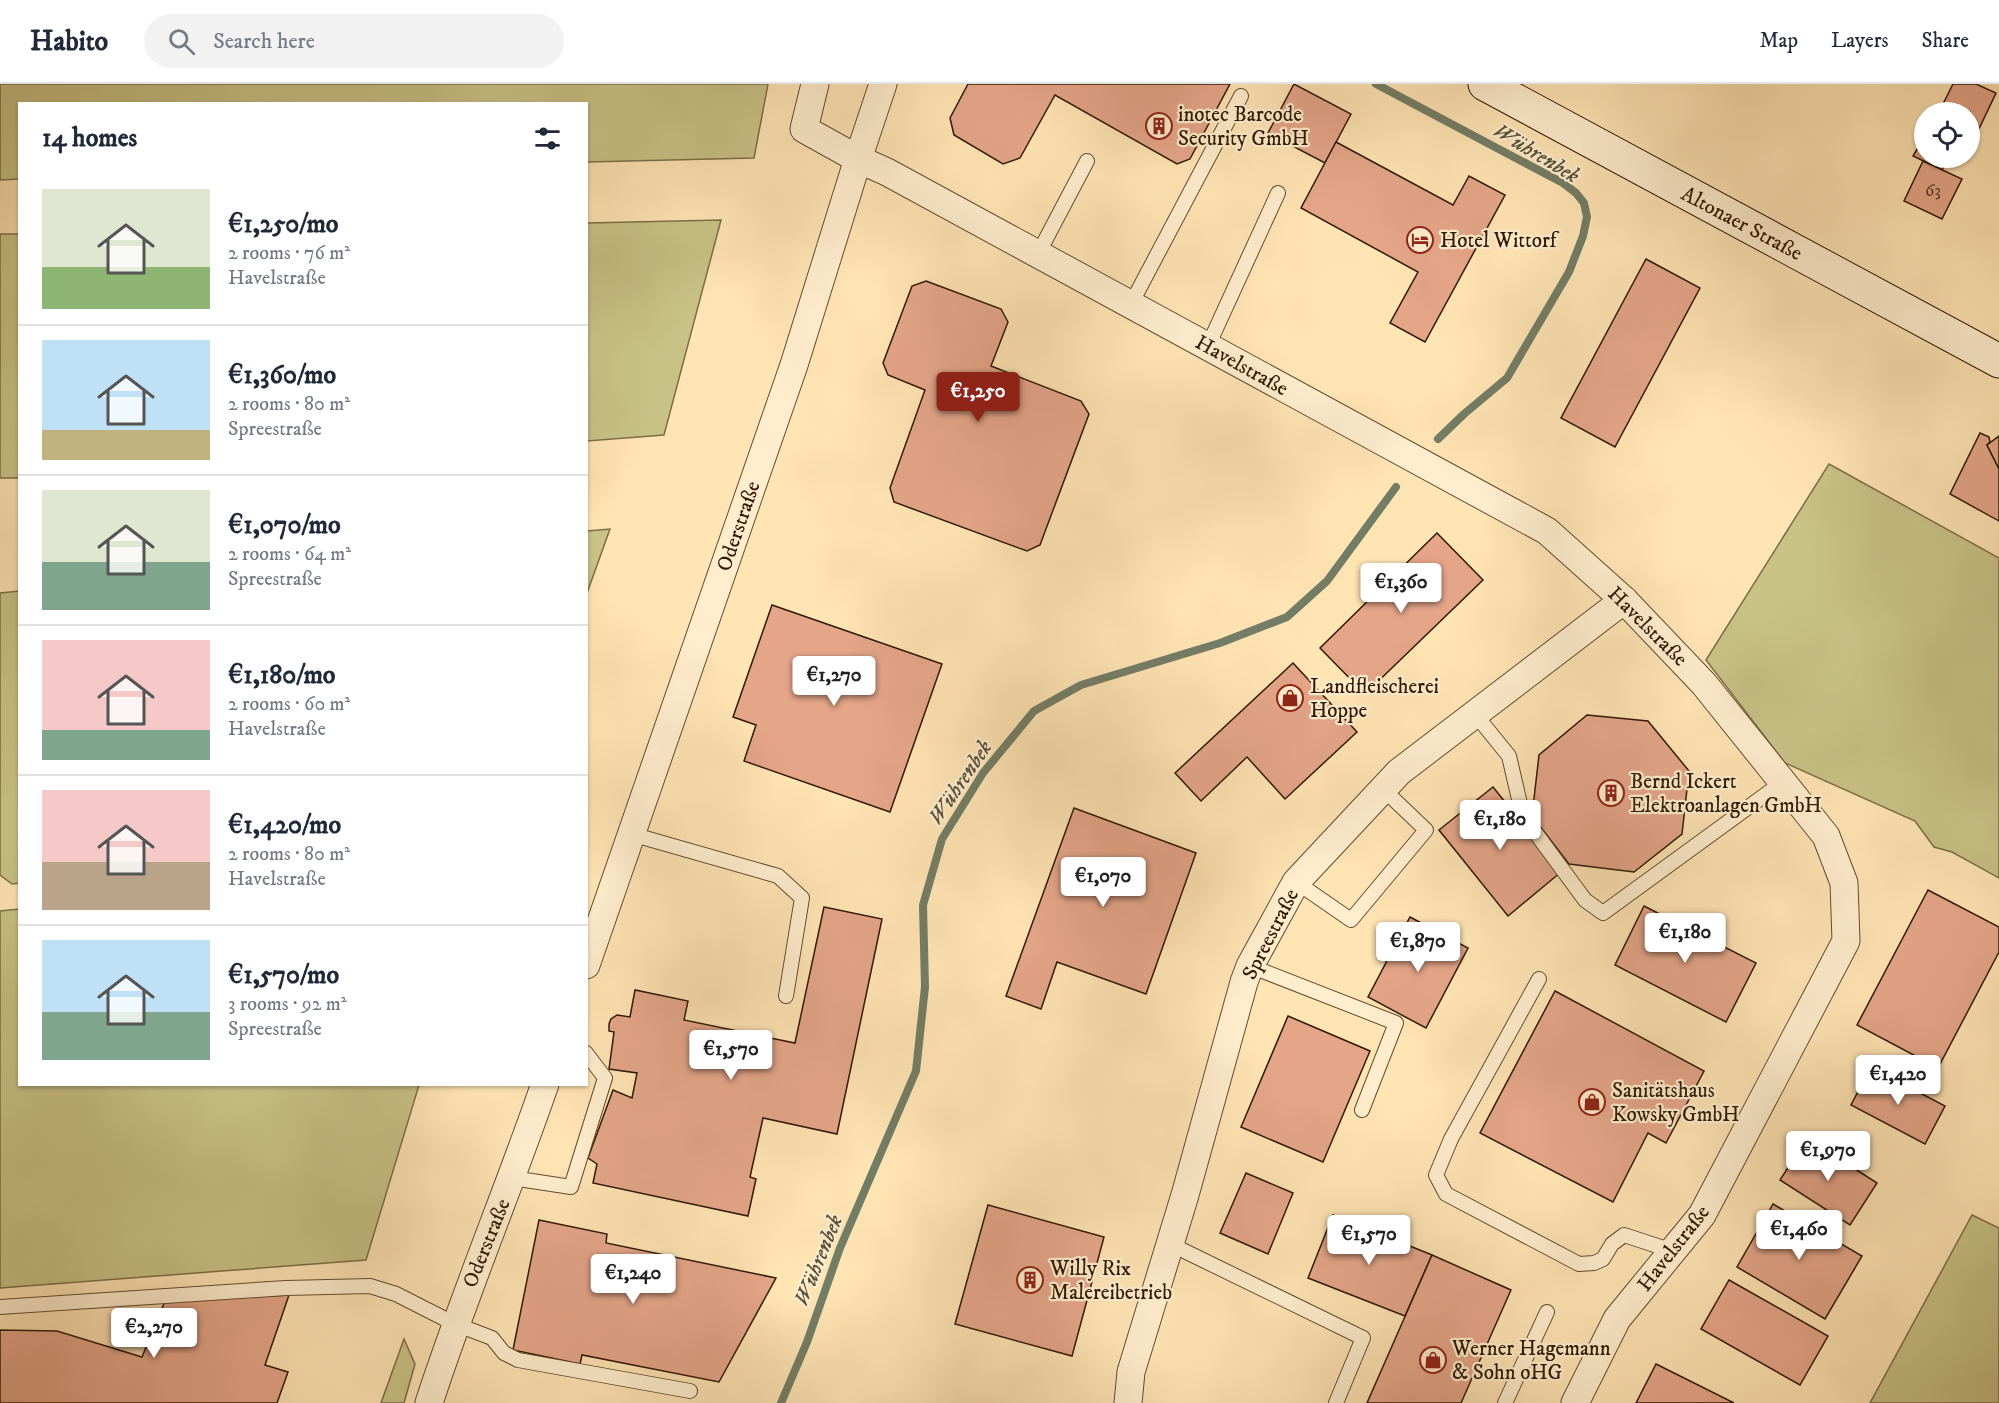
<!DOCTYPE html>
<html lang="en">
<head>
<meta charset="utf-8">
<style>
	body { margin:0; font-family:"IM FELL DW Pica",serif; background:#f2f2f3; color:#1f2937; height:100vh; display:flex; flex-direction:column; font-size:22px; white-space:nowrap }
	* { box-sizing:border-box; margin:0 }
	p { font-size:20px; color:#747a83 }
	.icon { flex:none; width:33px; height:33px; fill:none; stroke:currentColor; stroke-width:2; stroke-linecap:round; stroke-linejoin:round }
	.map { position:relative; flex:1; overflow:hidden }
	.side { position:absolute; left:18px; top:18px; width:570px; height:984px; display:flex; flex-direction:column; background:#fff; border-radius:0px; box-shadow:0 2px 4px #0004 }
	.side>* { flex:none }
	.controls { position:absolute; left:1914px; top:18px; display:grid; gap:12px }
	.controls a { display:grid; place-items:center; width:66px; height:66px; border-radius:50%; background:#fff; box-shadow:0 2px 4px #0004; font-size:30px }
	.price { position:absolute; translate:-50% -51px; padding:0 14px; border-radius:6px; background:#fff; color:#222; font-size:20px; line-height:39px; filter:drop-shadow(0 2px 3px #0008) }
	.price::after { content:''; position:absolute; left:50%; top:36px; width:18px; height:14px; margin-left:-9px; background:inherit; clip-path:polygon(0 0,100% 0,50% 100%) }
	.price.on { background:#8f2418; color:#fff }
	ul { padding:0; list-style:none }
	li { display:flex; align-items:center; gap:18px; height:150px; padding:0 24px }
	li+li { border-top:2px solid #e0e1e3 }
	li span { display:grid; place-items:center; flex:none; width:168px; height:120px; border-radius:0px; color:#555 }
	li>.icon { margin-inline-start:auto }
	span .icon { width:72px; height:72px; fill:#fffc; stroke-width:1 }
	li b { font-size:26px }
	h2 { display:flex; justify-content:space-between; align-items:center; height:72px; padding:0 24px; font-size:26px }
	header { display:flex; align-items:center; gap:36px; box-sizing:border-box; height:84px; padding:0 30px; background:#fff; border-bottom:2px solid #e0e1e3 }
	header strong { font-size:28px }
	nav { display:flex; gap:33px; margin-inline-start:auto; font-size:21px }
	.search { width:420px; height:54px; background:#f2f2f3; display:flex; align-items:center; gap:15px; box-sizing:border-box; padding:0 21px; border-radius:33px; color:#747a83; font-size:22px }
	.map>svg:first-child { display:block }
	.green { fill:#c8c287; stroke:#7c6e44; stroke-width:1.5 }
	.lines { fill:none; stroke-linecap:round; stroke-linejoin:round }
	.stream { stroke:#737d66; stroke-width:8 }
	.building { fill:#e4a589; stroke:#2f1902; stroke-width:1.5 }
	.service-casing { stroke:#634c2e; stroke-width:16 }
	.minor-casing { stroke:#634c2e; stroke-width:29 }
	.secondary-casing { stroke:#2f1902; stroke-width:35 }
	.service { stroke:#ffedce; stroke-width:14 }
	.minor { stroke:#ffedce; stroke-width:27 }
	.secondary { stroke:#ffedce; stroke-width:33 }
	.labels { text-anchor:middle; stroke-width:4.5; stroke-linejoin:round; paint-order:stroke }
	.number-label { font-size:18px; fill:#5c3c24 }
	.poi-label { font-size:21px; fill:#2f1902; stroke:#ffedce; text-anchor:start }
	.street-label { font-size:21px; fill:#2f1902; stroke:#ffedce }
	.water-label { font-size:22px; font-style:italic; fill:#57533c; stroke:#ffedce }
</style>
</head>
<body>
<header>
<strong>Habito</strong>
<div class="search"><svg class="icon" aria-label="search" viewBox="0 0 24 24"><circle cx="10" cy="10" r="6"/><path d="M15 15l6 6"/></svg>Search here</div>
<nav><a>Map</a><a>Layers</a><a>Share</a></nav>
</header>
<div class="map">
<svg width="1999" height="1319" viewBox="0 0 1999 1319">
	<rect width="100%" height="100%" fill="#ffe4b4"/>
	<filter id="stains"><feTurbulence type="fractalNoise" baseFrequency=".00333" numOctaves="4"/><feColorMatrix values="0 0 0 0 .2 0 0 0 0 .09 0 0 0 0 .02 0 0 0 .5 -.17"/></filter>
	<radialGradient id="worn" r=".72"><stop offset=".6" stop-color="#630" stop-opacity="0"/><stop offset="1" stop-color="#630" stop-opacity=".3"/></radialGradient>
	<!-- green -->
	<g class="green">
		<path d="M0,0H768L754,74L587,78L586,20H20L19,95L0,96Z"/>
		<path d="M721,136L664,351L587,357V139Z"/>
		<rect x="0" y="150" width="19" height="244"/>
		<path d="M1829,380L1999,474V794L1952,768L1934,763L1915,737L1785,679L1706,576Z"/>
		<path d="M610,445L587,509V447Z"/>
		<path d="M19,507L20,799L12,800L0,791V509Z"/>
		<path d="M19,825L20,1000L419,1001L366,1176L0,1204V827Z"/>
		<path d="M1972,1131L1999,1144V1319H1870Z"/>
		<path d="M404,1255L415,1280L404,1319H381Z"/>
	</g>
	<g class="lines">
		<!-- stream -->
		<g class="stream">
			<path d="M1376,0L1563,99L1576,109L1584,119L1587,133L1583,152L1569,188L1507,294L1464,330L1438,355"/>
			<path d="M781,1319L807,1258L840,1164L916,987L925,903L923,821L942,755L983,689L1034,627L1081,601L1220,559L1287,533L1327,497L1396,403"/>
		</g>
	</g>
	<!-- building -->
	<g class="building">
		<path d="M968,0H1230L1190,75L1177,80L1055,11L1020,74L1003,80L954,51L950,34Z"/>
		<path d="M1294,0L1351,30L1325,79L1268,49Z"/>
		<path d="M1953,0H1976L1996,9L1977,49L1970,46V28H1939Z"/>
		<path d="M1336,58L1453,121L1469,92L1505,111L1425,258L1390,239L1418,188L1301,124Z"/>
		<path d="M1919,62L1924,65V74H1943L1947,76L1942,86L1913,72Z"/>
		<path d="M1923,77L1962,95L1942,135L1904,117Z"/>
		<path d="M1646,175L1700,204L1615,363L1561,334Z"/>
		<path d="M926,197L1001,225L1008,238L991,282L1081,317L1089,330L1040,461L1027,467L894,418L890,404L925,306L888,291L883,279L912,202Z"/>
		<path d="M1980,349L1989,353L1990,358L1987,361L1999,385V437L1950,410Z"/>
		<path d="M1999,352V385L1987,361Z"/>
		<path d="M1437,449L1483,496L1365,610L1320,564Z"/>
		<path d="M772,521L942,580L890,728L744,677L756,641L733,633Z"/>
		<path d="M1293,579L1357,648L1285,715L1247,673L1201,717L1175,689Z"/>
		<path d="M1587,631L1648,637L1689,687L1682,750L1634,788L1569,780L1532,732L1539,671Z"/>
		<path d="M1493,703L1561,788L1508,832L1439,746Z"/>
		<path d="M1074,724L1196,769L1146,910L1057,878L1041,925L1006,912Z"/>
		<path d="M1928,806L1999,843V868L1938,984L1857,941Z"/>
		<path d="M1644,822L1756,879L1726,938L1615,881Z"/>
		<path d="M824,823L882,835L837,1050L763,1034L750,1093L756,1095L748,1132L593,1099L597,1080L588,1074L613,1006L632,1014L637,989L609,985L614,948L609,947V940L611,935L617,931L630,933L635,906L688,917L684,936L795,959Z"/>
		<path d="M1410,833L1468,864L1426,944L1368,913Z"/>
		<path d="M1555,907L1704,987L1666,1059L1648,1049L1613,1118L1480,1049Z"/>
		<path d="M1288,932L1370,967L1323,1078L1241,1043Z"/>
		<path d="M1871,983L1945,1022L1925,1060L1851,1021Z"/>
		<path d="M1807,1054L1877,1099L1850,1141L1780,1096Z"/>
		<path d="M1246,1089L1293,1109L1268,1170L1220,1149Z"/>
		<path d="M1773,1120L1862,1172L1825,1235L1737,1183Z"/>
		<path d="M988,1121L1104,1153L1072,1272L955,1240Z"/>
		<path d="M1333,1131L1432,1171L1405,1232L1308,1194Z"/>
		<path d="M539,1136L607,1150L606,1159L776,1194L719,1298L582,1271L580,1280L513,1266Z"/>
		<path d="M1432,1171L1511,1206L1461,1319H1367Z"/>
		<path d="M1729,1196L1828,1252L1800,1301L1701,1245Z"/>
		<path d="M289,1211L265,1281L288,1288L277,1319H0V1246L57,1247L142,1273L165,1217Z"/>
		<path d="M1656,1280L1734,1319H1636Z"/>
	</g>
	<g class="lines">
		<defs>
			<g id="service">
				<path d="M1038,170L1087,77"/>
				<path d="M1131,220L1241,12"/>
				<path d="M1208,262L1278,109"/>
				<path d="M1475,630L1509,672L1521,724L1526,736L1585,816L1603,829L1783,698"/>
				<path d="M631,750L778,792L802,814L786,912"/>
				<path d="M1296,798L1351,836L1426,746L1383,705"/>
				<path d="M1250,882L1396,939L1362,1026"/>
				<path d="M1539,895L1451,1055L1436,1091L1446,1110L1579,1180L1594,1179L1603,1175L1612,1160L1624,1151L1673,1167"/>
				<path d="M512,1094L571,1103L605,994L586,969"/>
				<path d="M1170,1160L1363,1254L1336,1319"/>
				<path d="M0,1223L286,1204L370,1202L396,1210L455,1240L492,1254L504,1269L518,1276L690,1307"/>
				<path d="M1505,1319L1547,1228"/>
			</g>
			<g id="minor">
				<path d="M815,0L804,45L858,75L887,88L1547,447L1624,516L1704,600L1826,752L1844,799L1846,857L1702,1131L1617,1235L1575,1319"/>
				<path d="M586,881L794,281L858,75L883,0"/>
				<path d="M429,1319C464,1211 508,1107 545,1000"/>
				<path d="M1128,1319L1131,1288L1185,1111L1244,898L1250,882L1296,798L1399,688L1624,516"/>
			</g>
			<path id="secondary" d="M1485,0L1999,277"/>
		</defs>
		<!-- service casing -->
		<use href="#service" class="service-casing"/>
		<!-- minor casing -->
		<use href="#minor" class="minor-casing"/>
		<!-- secondary casing -->
		<use href="#secondary" class="secondary-casing"/>
		<!-- service -->
		<use href="#service" class="service"/>
		<!-- minor -->
		<use href="#minor" class="minor"/>
		<!-- secondary -->
		<use href="#secondary" class="secondary"/>
	</g>
	<!-- icons -->
	<defs>
		<symbol id="building-ring" viewBox="-11 -11 22 22"><circle r="9.5" fill="#ffedce" stroke="#8f2418" stroke-width="1.5"/><path d="M-4-6H4V6H1V3H-1V6H-4ZM-2.5-4.3h1.7v1.8h-1.7ZM.8-4.3h1.7v1.8H.8ZM-2.5-1h1.7V.8h-1.7ZM.8-1h1.7V.8H.8Z" fill="#8f2418"/></symbol>
		<symbol id="hotel-ring" viewBox="-11 -11 22 22"><circle r="9.5" fill="#ffedce" stroke="#8f2418" stroke-width="1.5"/><path d="M-6-4.5h1.5V1H6V5H4.5V3h-9V5H-6ZM-4 0a1.8 1.8 0 1 1 3.6 0ZM.5 0V-2.5h3Q6-2.5 6 0Z" fill="#8f2418"/></symbol>
		<symbol id="shop-ring" viewBox="-11 -11 22 22"><circle r="9.5" fill="#ffedce" stroke="#8f2418" stroke-width="1.5"/><path d="M-5-2.5h2.3a2.7 3.5 0 0 1 5.4 0H5L5.5 6h-11ZM-1.5-2.5h3a1.5 2.3 0 0 0-3 0Z" fill="#8f2418"/></symbol>
	</defs>
	<g fill-rule="evenodd">
		<use href="#building-ring" x="1144" y="27" width="30" height="30"/>
		<use href="#hotel-ring" x="1405" y="141" width="30" height="30"/>
		<use href="#shop-ring" x="1275" y="599" width="30" height="30"/>
		<use href="#building-ring" x="1596" y="694" width="30" height="30"/>
		<use href="#shop-ring" x="1577" y="1003" width="30" height="30"/>
		<use href="#building-ring" x="1015" y="1181" width="30" height="30"/>
		<use href="#shop-ring" x="1418" y="1261" width="30" height="30"/>
	</g>
	<g class="labels">
		<!-- number labels -->
		<g class="number-label">
			<text x="1933" y="112">63</text>
		</g>
		<!-- poi labels -->
		<g class="poi-label">
			<text x="1178" y="37">inotec Barcode<tspan x="1178" dy="24">Security GmbH</tspan></text>
			<text x="1440" y="163">Hotel Wittorf</text>
			<text x="1310" y="609">Landfleischerei<tspan x="1310" dy="24">Hoppe</tspan></text>
			<text x="1630" y="704">Bernd Ickert<tspan x="1630" dy="24">Elektroanlagen GmbH</tspan></text>
			<text x="1612" y="1013">Sanitätshaus<tspan x="1612" dy="24">Kowsky GmbH</tspan></text>
			<text x="1050" y="1191">Willy Rix<tspan x="1050" dy="24">Malereibetrieb</tspan></text>
			<text x="1452" y="1271">Werner Hagemann<tspan x="1452" dy="24">&amp; Sohn oHG</tspan></text>
		</g>
		<!-- street labels -->
		<g class="street-label">
			<text transform="translate(1742 139) rotate(28)" y="7">Altonaer Straße</text>
			<text transform="translate(1242 281) rotate(29)" y="7">Havelstraße</text>
			<text transform="translate(738 442) rotate(-71)" y="7">Oderstraße</text>
			<text transform="translate(1648 542) rotate(45)" y="7">Havelstraße</text>
			<text transform="translate(1270 850) rotate(-63)" y="7">Spreestraße</text>
			<text transform="translate(486 1159) rotate(-68)" y="7">Oderstraße</text>
			<text transform="translate(1673 1164) rotate(-52)" y="7">Havelstraße</text>
		</g>
		<!-- water labels -->
		<g class="water-label">
			<text transform="translate(1537 68) rotate(31)" y="8">Wührenbek</text>
			<text transform="translate(959 698) rotate(-56)" y="8">Wührenbek</text>
			<text transform="translate(817 1176) rotate(-68)" y="8">Wührenbek</text>
		</g>
	</g>
	<rect width="100%" height="100%" filter="url(#stains)"/>
	<rect width="100%" height="100%" fill="url(#worn)"/>
</svg>
<div class="controls">
<a><svg class="icon" aria-label="locate" viewBox="0 0 24 24"><circle cx="12" cy="12" r="6"/><path d="M12 2v4M12 18v4M2 12h4M18 12h4"/></svg></a>
</div>
<b class="price on" style="left:978px;top:339px">€1,250</b>
<b class="price" style="left:1401px;top:530px">€1,360</b>
<b class="price" style="left:834px;top:623px">€1,270</b>
<b class="price" style="left:1500px;top:767px">€1,180</b>
<b class="price" style="left:1103px;top:824px">€1,070</b>
<b class="price" style="left:1685px;top:880px">€1,180</b>
<b class="price" style="left:1418px;top:889px">€1,870</b>
<b class="price" style="left:731px;top:997px">€1,570</b>
<b class="price" style="left:1898px;top:1022px">€1,420</b>
<b class="price" style="left:1828px;top:1098px">€1,970</b>
<b class="price" style="left:1799px;top:1177px">€1,460</b>
<b class="price" style="left:1369px;top:1182px">€1,570</b>
<b class="price" style="left:633px;top:1221px">€1,240</b>
<b class="price" style="left:154px;top:1275px">€2,270</b>
<section class="side">
<h2>14 homes<svg class="icon" aria-label="filters" viewBox="0 0 24 24"><path d="M4 7h16M4 17h16"/><circle cx="9" cy="7" r="2"/><circle cx="15" cy="17" r="2"/></svg></h2>
<ul>
<li><span style="background:linear-gradient(#dfe7d0 65%,#8fb573 0)"><svg class="icon" aria-label="home" viewBox="0 0 24 24"><path d="M3 11l9-7 9 7M6 9v11h12V9"/></svg></span><div><b>€1,250/mo</b><p>2 rooms · 76 m²</p><p>Havelstraße</p></div></li>
<li><span style="background:linear-gradient(#bfe0f5 75%,#c2b280 0)"><svg class="icon" aria-label="home" viewBox="0 0 24 24"><path d="M3 11l9-7 9 7M6 9v11h12V9"/></svg></span><div><b>€1,360/mo</b><p>2 rooms · 80 m²</p><p>Spreestraße</p></div></li>
<li><span style="background:linear-gradient(#dfe7d0 60%,#7fa58c 0)"><svg class="icon" aria-label="home" viewBox="0 0 24 24"><path d="M3 11l9-7 9 7M6 9v11h12V9"/></svg></span><div><b>€1,070/mo</b><p>2 rooms · 64 m²</p><p>Spreestraße</p></div></li>
<li><span style="background:linear-gradient(#f6c9c9 75%,#7fa58c 0)"><svg class="icon" aria-label="home" viewBox="0 0 24 24"><path d="M3 11l9-7 9 7M6 9v11h12V9"/></svg></span><div><b>€1,180/mo</b><p>2 rooms · 60 m²</p><p>Havelstraße</p></div></li>
<li><span style="background:linear-gradient(#f6c9c9 60%,#b9a48a 0)"><svg class="icon" aria-label="home" viewBox="0 0 24 24"><path d="M3 11l9-7 9 7M6 9v11h12V9"/></svg></span><div><b>€1,420/mo</b><p>2 rooms · 80 m²</p><p>Havelstraße</p></div></li>
<li><span style="background:linear-gradient(#bfe0f5 60%,#7fa58c 0)"><svg class="icon" aria-label="home" viewBox="0 0 24 24"><path d="M3 11l9-7 9 7M6 9v11h12V9"/></svg></span><div><b>€1,570/mo</b><p>3 rooms · 92 m²</p><p>Spreestraße</p></div></li>
</ul>
</section>
</div>
</body>
</html>
